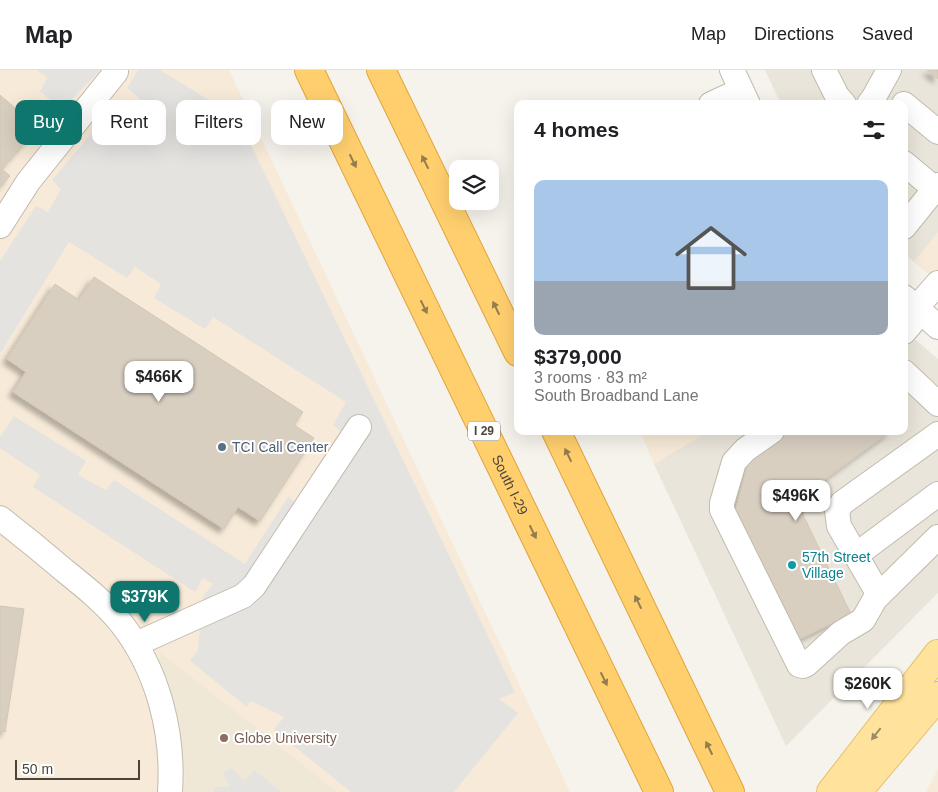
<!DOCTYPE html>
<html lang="en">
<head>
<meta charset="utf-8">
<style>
	body { margin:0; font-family:Arial,sans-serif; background:#f2f2f2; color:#202124; height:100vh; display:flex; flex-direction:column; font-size:19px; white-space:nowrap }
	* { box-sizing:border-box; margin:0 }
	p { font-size:16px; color:#757577 }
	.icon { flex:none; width:28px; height:28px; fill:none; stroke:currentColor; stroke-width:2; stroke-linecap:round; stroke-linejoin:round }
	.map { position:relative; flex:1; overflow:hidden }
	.details { position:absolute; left:514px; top:30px; width:394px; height:335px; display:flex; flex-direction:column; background:#fff; border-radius:10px; box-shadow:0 5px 20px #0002 }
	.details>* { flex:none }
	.banner { position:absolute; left:15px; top:30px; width:424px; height:45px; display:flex; gap:10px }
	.buttons { position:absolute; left:449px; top:90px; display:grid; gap:10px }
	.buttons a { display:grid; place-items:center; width:50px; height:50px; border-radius:10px; background:#fff; box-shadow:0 5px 20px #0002; font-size:25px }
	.scale { position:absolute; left:15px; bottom:12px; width:125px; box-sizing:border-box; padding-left:5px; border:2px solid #4b4439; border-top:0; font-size:14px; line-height:18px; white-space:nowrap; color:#4b4439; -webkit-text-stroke:4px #fff; paint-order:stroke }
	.price { position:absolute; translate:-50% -42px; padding:0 11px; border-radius:10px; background:#fff; color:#222; font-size:16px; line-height:32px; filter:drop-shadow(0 1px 2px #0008) }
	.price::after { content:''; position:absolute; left:50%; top:30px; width:15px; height:11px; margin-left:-8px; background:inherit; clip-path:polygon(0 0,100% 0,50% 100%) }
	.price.selected { background:#0f766e; color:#fff }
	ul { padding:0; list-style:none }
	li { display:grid; align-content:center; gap:10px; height:265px; padding:0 20px }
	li+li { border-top:1px solid #e0e0e0 }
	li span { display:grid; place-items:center; height:155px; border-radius:10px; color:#555 }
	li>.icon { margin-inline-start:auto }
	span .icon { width:90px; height:90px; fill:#fffc; stroke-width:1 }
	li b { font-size:21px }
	h2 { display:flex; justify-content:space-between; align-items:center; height:60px; padding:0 20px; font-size:21px }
	.tag { padding:0 18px; border-radius:10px; background:#fff; box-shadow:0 5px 20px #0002; font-size:18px; line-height:45px }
	.tag.selected { background:#0f766e; color:#fff }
	header { display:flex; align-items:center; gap:30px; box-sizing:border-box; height:70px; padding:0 25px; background:#fff; border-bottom:1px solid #e0e0e0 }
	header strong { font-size:24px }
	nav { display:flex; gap:28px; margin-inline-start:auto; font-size:18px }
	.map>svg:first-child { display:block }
	.residential { fill:#eae5da }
	.commercial { fill:#f7ead8 }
	.education { fill:#efe8d6 }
	.parking { fill:#e5e3e0 }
	.building { fill:#d8cfc1; stroke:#d3c7b4; filter:url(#shadow) }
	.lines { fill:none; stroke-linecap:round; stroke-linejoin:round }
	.minor-casing { stroke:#c2bbae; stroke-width:26 }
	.major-casing { stroke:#e6c16a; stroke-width:30 }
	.highway-casing { stroke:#e0a43c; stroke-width:30 }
	.minor { stroke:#fff; stroke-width:24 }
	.major { stroke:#ffe39c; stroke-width:28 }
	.highway { stroke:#ffcf6e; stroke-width:28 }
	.oneway { fill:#937c4e }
	.oneway2 { fill:#9c8c66 }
	.service-dot { fill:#5c6f8a; stroke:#fff; stroke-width:2 }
	.culture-dot { fill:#0f9aa8; stroke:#fff; stroke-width:2 }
	.education-dot { fill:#8d6e63; stroke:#fff; stroke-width:2 }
	.labels { text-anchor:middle; stroke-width:4; stroke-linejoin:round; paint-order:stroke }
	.shield { fill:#fff; stroke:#817c74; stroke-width:1 }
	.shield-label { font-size:12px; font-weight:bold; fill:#4b4439 }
	.service-label { font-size:14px; fill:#4e5e75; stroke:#fff; text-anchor:start }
	.street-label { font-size:14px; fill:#4b4439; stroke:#fff }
	.culture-label { font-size:14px; fill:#0d838f; stroke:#fff; text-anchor:start }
	.education-label { font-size:14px; fill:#785e54; stroke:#fff; text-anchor:start }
</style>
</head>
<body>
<header>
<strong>Map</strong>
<nav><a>Map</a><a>Directions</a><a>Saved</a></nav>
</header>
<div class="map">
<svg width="938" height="722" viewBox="0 0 938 722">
	<defs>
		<filter id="shadow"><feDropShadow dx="-4.5" dy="4.5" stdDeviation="2.5" flood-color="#0004"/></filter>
	</defs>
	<rect width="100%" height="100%" fill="#f6f3ec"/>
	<!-- residential -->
	<g class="residential">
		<path d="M765,0H938V163L914,192L904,183V34H781Z"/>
		<path d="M904,260L938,289V523L786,676L654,394L709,361H904Z"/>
	</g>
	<!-- commercial -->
	<g class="commercial">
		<path d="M0,0H229L570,722H0Z"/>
		<path d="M938,163V212L914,192Z"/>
		<path d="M640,361H709L654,394Z"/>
		<path d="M938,699V722H926Z"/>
	</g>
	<!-- education -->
	<path class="education" d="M161,583L337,722H184L185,705L173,631L159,593Z"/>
	<!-- parking -->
	<g class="parking">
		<path d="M37,0H100L62,40L40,21L47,8Z"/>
		<path d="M138,0H160L238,48L515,622L499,629L518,643L454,722H351L274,660L284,647L251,631L247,637L190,591L198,580L203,526L213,514L203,508L195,522L33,417L40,405L0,378V367L14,346L86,391L78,405L106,420L114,410L245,494L288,427L300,435L342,362L333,355L346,332L213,247L205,259L154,228L161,214L135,197L127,208L69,172L0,284V191L36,136L48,142L61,119L52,110L121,29L130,37L135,35L139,28L127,18Z"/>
		<path d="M231,698L245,711L254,700L282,722H214L215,717H230L223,702Z"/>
	</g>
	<!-- building -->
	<g class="building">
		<path d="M927,0H938V9Z"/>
		<path d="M0,25L38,58L2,99L10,106L0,117Z"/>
		<path d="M94,207L303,342L294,355L314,368L260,451L238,437L224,459L13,322L26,302L7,289L55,214L79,230Z"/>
		<path d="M787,361H891L808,422L803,445L851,544L794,572L734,446L749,389Z"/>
		<path d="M0,536L24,539L5,662L0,661Z"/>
	</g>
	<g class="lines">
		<defs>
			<g id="minor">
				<path d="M732,0L748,34"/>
				<path d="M824,0L837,26L844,34"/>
				<path d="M711,34L741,20"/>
				<path d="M869,34L874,27L889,0"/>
				<path d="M904,34L938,62"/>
				<path d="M904,93L935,119"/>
				<path d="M0,156L28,112L116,2"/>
				<path d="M904,157L938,115"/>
				<path d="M904,227L938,257"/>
				<path d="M916,238L938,213"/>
				<path d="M904,262L921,242"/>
				<path d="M904,302L938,334"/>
				<path d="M772,361L745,380L734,392L722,433V440L799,595L803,596L807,594L841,563L863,550L875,529L938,467"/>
				<path d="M0,448C22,465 44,483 65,501C85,517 105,533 121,553C158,600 174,663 170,722"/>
				<path d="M856,485L938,424"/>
				<path d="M879,525L839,456L837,441L842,433L938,364"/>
				<path d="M136,574L232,531L243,526L254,516L359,357"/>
			</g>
			<g id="major">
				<path d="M831,722L938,584"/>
				<path d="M857,722L938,626"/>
			</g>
			<g id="highway">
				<path id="s1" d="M309,0L659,722"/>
				<path d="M381,0L518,282"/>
				<path d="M556,361L730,722"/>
			</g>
		</defs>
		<!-- minor casing -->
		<use href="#minor" class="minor-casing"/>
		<!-- major casing -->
		<use href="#major" class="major-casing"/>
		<!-- highway casing -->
		<use href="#highway" class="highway-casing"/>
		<!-- minor -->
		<use href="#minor" class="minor"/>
		<!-- major -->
		<use href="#major" class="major"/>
		<!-- highway -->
		<use href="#highway" class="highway"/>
	</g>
	<!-- one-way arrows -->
	<defs><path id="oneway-solid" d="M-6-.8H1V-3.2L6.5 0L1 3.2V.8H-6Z" transform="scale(1.25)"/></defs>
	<g class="oneway">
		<use href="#oneway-solid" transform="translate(353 91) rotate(64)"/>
		<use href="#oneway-solid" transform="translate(425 92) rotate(-116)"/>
		<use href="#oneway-solid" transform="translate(424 237) rotate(64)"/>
		<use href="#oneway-solid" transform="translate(496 238) rotate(-116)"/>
		<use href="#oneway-solid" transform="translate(568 385) rotate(-116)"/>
		<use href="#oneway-solid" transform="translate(533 462) rotate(64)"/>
		<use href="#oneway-solid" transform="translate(638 532) rotate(-116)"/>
		<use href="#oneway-solid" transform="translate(604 609) rotate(64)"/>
		<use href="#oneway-solid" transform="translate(709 678) rotate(-116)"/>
	</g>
	<use class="oneway2" href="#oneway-solid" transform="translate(876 664) rotate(128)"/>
	<!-- markers -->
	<circle class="service-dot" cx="222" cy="377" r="5"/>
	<circle class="culture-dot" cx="792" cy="495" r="5"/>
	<circle class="education-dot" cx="224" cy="668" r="5"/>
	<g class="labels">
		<!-- shield labels -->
		<rect class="shield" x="468" y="351.5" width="32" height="19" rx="4"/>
		<g class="shield-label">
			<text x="484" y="365">I 29</text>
		</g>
		<!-- service labels -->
		<g class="service-label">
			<text x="232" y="382">TCI Call Center</text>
		</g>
		<!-- street labels -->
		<g class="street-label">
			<text dy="5" stroke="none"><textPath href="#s1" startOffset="461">South I-29</textPath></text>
		</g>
		<!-- culture labels -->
		<g class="culture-label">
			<text x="802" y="492">57th Street<tspan x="802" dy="16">Village</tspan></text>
		</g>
		<!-- education labels -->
		<g class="education-label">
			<text x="234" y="673">Globe University</text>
		</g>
	</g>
</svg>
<div class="buttons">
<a><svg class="icon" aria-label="layers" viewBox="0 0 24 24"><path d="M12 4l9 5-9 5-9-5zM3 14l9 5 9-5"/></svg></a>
</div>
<div class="scale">50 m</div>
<b class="price" style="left:159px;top:333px">$466K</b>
<b class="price" style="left:796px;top:452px">$496K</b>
<b class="price selected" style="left:145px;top:553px">$379K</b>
<b class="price" style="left:868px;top:640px">$260K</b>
<div class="banner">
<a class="tag selected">Buy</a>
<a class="tag">Rent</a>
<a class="tag">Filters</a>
<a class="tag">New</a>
</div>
<section class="details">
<h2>4 homes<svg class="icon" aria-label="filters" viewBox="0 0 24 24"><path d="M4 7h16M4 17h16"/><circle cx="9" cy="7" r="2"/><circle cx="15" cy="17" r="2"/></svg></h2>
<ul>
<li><span style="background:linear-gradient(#a9c7e8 65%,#9aa5b1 0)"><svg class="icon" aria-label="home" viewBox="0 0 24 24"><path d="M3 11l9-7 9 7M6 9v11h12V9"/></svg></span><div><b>$379,000</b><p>3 rooms · 83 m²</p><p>South Broadband Lane</p></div></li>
</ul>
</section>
</div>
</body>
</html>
